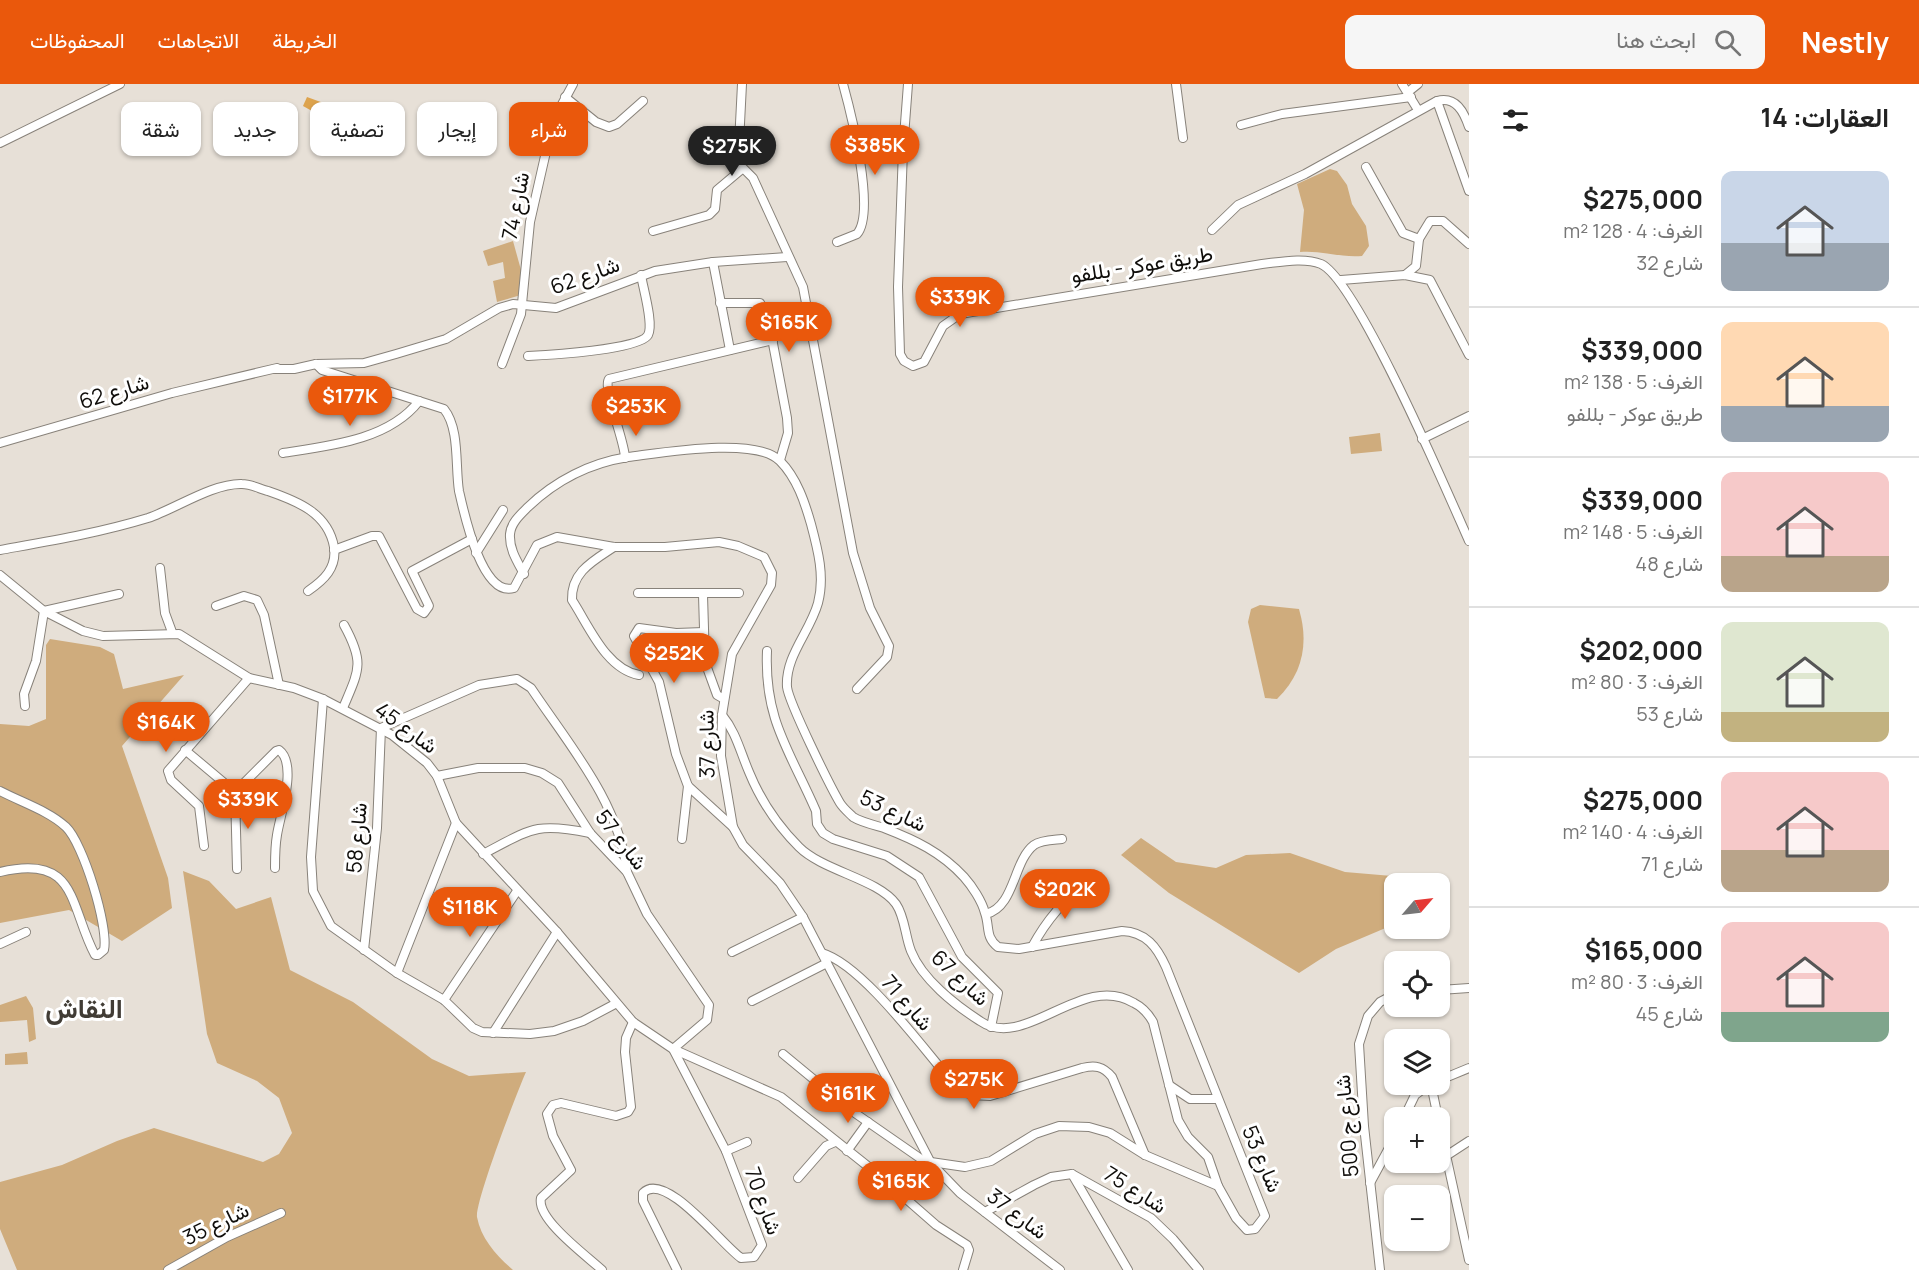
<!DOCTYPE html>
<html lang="ar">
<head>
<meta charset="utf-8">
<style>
	body { margin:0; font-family:Manrope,Vazirmatn,sans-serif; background:#f6f6f6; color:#222; direction:rtl; height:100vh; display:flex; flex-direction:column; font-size:22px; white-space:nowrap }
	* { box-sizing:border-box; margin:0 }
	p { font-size:20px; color:#767676 }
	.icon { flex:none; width:33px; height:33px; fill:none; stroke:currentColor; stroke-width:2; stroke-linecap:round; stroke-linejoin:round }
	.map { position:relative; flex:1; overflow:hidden; direction:ltr }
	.side { display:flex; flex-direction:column; background:#fff; width:450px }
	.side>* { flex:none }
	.hud { position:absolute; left:18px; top:18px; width:570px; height:54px; direction:rtl; display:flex; gap:12px }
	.needle { width:39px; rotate:62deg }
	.controls { position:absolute; left:1384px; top:789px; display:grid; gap:12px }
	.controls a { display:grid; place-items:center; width:66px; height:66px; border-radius:12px; background:#fff; box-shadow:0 2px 4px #0004; font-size:30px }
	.price { position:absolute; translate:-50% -51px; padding:0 14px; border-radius:21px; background:#ea580c; color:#fff; font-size:20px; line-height:39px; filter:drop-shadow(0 2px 3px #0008) }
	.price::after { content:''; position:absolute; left:50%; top:36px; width:18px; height:14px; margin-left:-9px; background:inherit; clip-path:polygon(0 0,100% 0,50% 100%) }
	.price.current { background:#222; color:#fff }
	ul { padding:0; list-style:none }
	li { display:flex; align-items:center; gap:18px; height:150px; padding:0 30px }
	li+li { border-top:2px solid #e0e0e0 }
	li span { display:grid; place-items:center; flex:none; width:168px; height:120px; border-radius:12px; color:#555 }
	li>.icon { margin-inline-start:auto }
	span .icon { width:72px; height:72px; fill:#fffc; stroke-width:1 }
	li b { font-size:26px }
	h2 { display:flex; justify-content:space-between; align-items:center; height:72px; padding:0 30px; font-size:26px }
	.chip { padding:0 21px; border-radius:12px; background:#fff; box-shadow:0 2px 4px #0004; font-size:21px; line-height:54px }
	.chip.current { background:#ea580c; color:#fff }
	header { display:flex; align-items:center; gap:36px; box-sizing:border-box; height:84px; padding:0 30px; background:#ea580c; color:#fff }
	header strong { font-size:28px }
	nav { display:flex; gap:33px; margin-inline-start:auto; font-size:21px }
	.search { width:420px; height:54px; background:#f6f6f6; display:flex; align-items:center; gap:15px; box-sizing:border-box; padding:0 21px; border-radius:12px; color:#767676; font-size:22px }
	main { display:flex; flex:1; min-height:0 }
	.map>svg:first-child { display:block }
	.green { fill:#cfac7d }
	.water { fill:#dda34d }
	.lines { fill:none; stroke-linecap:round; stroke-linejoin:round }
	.minor-casing { stroke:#88827a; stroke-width:10 }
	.minor { stroke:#fff; stroke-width:8 }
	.labels { text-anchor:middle; stroke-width:6; stroke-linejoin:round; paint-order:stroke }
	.street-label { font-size:21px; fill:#0f0d0a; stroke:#fff }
	.district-label { font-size:27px; font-weight:bold; fill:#413c35; stroke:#fff }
</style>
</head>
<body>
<header>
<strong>Nestly</strong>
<div class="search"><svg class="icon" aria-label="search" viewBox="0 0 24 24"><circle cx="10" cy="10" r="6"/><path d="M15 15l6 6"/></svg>ابحث هنا</div>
<nav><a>الخريطة</a><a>الاتجاهات</a><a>المحفوظات</a></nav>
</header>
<main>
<section class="side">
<h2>العقارات: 14<svg class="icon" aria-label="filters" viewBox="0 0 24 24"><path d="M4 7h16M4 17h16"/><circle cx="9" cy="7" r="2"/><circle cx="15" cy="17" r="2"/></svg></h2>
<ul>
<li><span style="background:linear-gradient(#c9d6e8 60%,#9aa5b1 0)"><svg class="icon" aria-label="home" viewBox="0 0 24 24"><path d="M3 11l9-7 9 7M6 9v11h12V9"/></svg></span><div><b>$275,000</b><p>الغرف: 4 · 128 m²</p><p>شارع 32</p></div></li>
<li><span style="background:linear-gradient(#ffd9b3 70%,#9aa5b1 0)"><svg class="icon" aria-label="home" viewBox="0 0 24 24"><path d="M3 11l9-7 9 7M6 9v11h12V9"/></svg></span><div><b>$339,000</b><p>الغرف: 5 · 138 m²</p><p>طريق عوكر - بللفو</p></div></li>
<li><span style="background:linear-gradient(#f6c9c9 70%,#b9a48a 0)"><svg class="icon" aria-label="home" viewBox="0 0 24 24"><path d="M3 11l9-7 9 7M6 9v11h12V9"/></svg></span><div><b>$339,000</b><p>الغرف: 5 · 148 m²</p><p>شارع 48</p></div></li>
<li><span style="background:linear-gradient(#dfe7d0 75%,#c2b280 0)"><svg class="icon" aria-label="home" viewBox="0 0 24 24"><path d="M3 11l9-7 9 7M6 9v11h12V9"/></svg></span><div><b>$202,000</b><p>الغرف: 3 · 80 m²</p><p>شارع 53</p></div></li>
<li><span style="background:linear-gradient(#f6c9c9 65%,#b9a48a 0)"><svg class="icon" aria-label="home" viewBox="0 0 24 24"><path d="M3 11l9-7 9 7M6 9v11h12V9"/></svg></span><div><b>$275,000</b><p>الغرف: 4 · 140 m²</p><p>شارع 71</p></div></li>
<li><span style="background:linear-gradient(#f6c9c9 75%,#7fa58c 0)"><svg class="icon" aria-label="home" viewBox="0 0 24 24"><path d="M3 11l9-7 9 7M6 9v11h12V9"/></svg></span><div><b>$165,000</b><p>الغرف: 3 · 80 m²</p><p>شارع 45</p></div></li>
</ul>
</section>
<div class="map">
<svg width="1469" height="1186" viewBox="0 0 1469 1186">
	<rect width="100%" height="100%" fill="#e7e0d7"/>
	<!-- green -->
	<g class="green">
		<path d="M1330,85L1337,87L1347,101L1352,120L1366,142L1369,162L1362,172C1341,174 1321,166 1300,168L1304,126L1297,100Z"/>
		<path d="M513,157L521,186V211L497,218L493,197L505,194L503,178L488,182L483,167Z"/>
		<path d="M1380,349L1382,367L1351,370L1349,353Z"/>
		<path d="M1260,521L1299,525C1309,559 1303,590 1277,615L1265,614L1248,538L1251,525Z"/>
		<path d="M50,555L100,563L114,570L123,605L184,591L122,662L168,794L172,824L122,857L69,826L0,839V640L29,642L46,635V561Z"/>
		<path d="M1141,754L1176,778L1216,784L1246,771L1290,769L1345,788L1392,792L1405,799L1395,800V840L1336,865L1299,889L1169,809L1121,771Z"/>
		<path d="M183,787L209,797L236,825L271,813L290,886L353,918L432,975L469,992L526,988C517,1008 475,1118 477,1133C481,1155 497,1172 513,1186H17L0,1145V1098L62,1081L117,1057L154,1044L263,1078L279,1070L292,1049L279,1014L257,997L217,979L207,950Z"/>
		<path d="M26,912L33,924L36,955L29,958L27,936L0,938V921Z"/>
		<path d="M27,968L28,980L5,981V970Z"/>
	</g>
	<!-- water -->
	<path class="water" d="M307,13L329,21L327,25L312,27L303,22Z"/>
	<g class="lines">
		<defs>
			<g id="minor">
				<path d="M742,0L738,79L753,94L803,203L853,469L870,524L889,562L887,573L857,605"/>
				<path d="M908,0L903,66L898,203L900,270L904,277L913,282L924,278L943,242L960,230L1262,180C1280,178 1304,173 1321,180C1357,196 1448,410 1469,457"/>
				<path d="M1176,0L1183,54"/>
				<path d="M1402,0L1418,26"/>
				<path d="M1408,8L1418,0"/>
				<path d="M565,13L596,38L609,43L617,40L643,17"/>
				<path d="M1437,17L1469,107"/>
				<path d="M1241,41L1282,30L1411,13"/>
				<path d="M0,59L120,0"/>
				<path d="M1366,83L1403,149L1419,155"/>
				<path d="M1212,146L1238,121L1305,90L1437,17C1456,12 1464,28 1469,43"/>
				<path d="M653,147L709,131L715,125L717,106L742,85"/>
				<path d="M837,158L857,150C876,128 851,29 843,0"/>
				<path d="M713,178L730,266"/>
				<path d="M1405,191L1416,182L1419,155L1430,137H1443L1469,160"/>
				<path d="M1341,196L1405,191L1430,196L1469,271"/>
				<path d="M720,219H760L768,233L787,334L788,349L780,376"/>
				<path d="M528,272C547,271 640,266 648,251C654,240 643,204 641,191"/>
				<path d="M316,280L322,286L444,325C460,345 455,382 459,407C464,429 482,514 514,504L537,461L557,453L614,463H665L719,458L738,462L764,473L772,489L771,501L732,570L722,631L721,672L733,743L743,761L780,799L803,833L931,1079L960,1109L1060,1186"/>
				<path d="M502,280L521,230L530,138L553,37L573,0"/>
				<path d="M275,285H294L316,280L364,279L396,270L446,255L499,224L513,220L556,224L655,187L713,178L787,173"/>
				<path d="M1422,355L1469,332"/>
				<path d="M0,359L172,309L277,284"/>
				<path d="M283,369C329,362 389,356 419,317"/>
				<path d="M625,374C625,357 602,304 609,295L773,256"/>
				<path d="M614,463C593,477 571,488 572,516C589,542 606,585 639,591"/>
				<path d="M0,466C50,457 99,449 148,434C175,425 213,399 242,400C251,400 260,405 268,407C297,417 328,429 334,463C337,484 324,496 308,507"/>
				<path d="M334,466L372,452H379L417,525L424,529L429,522L412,487L472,455"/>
				<path d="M476,469L503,426"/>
				<path d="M160,484L165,529L172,548"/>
				<path d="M524,490C517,477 509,465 510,450C511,439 520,431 528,423C555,397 590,379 628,373C661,369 756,352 780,377C797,394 805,419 811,440C818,466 825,493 818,519C810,548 785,572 787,603C789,619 830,702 840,719C843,724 849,729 853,733C861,738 874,741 884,744C915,756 941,768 964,793C972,802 982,817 985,829C990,843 985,853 998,863L1019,865L1122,847C1146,848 1157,863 1166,883L1265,1132L1255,1145L1247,1146L1236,1134L1218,1102L1145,1071L1110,1049L1089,1043L1059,1042L1035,1050L991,1077L965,1083L924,1077L852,1027L783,970"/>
				<path d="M0,491L44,527L83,547L103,552L179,550L249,594L294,604L323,615L392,651L427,679L437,692L456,739L557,848L633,938L673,965L781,1013L880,1092L936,1141L967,1161L969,1166L963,1186"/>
				<path d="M638,509H739"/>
				<path d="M703,511L705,578L717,611L724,615"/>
				<path d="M216,522L244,512L257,516L264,531L279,601"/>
				<path d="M704,548L676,549L639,544L634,552L659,598L676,670L688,702L733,743"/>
				<path d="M767,567C764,636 790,667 816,727L817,740L823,749L833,755L887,772L919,793L962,873L998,909L991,943"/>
				<path d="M323,615L311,773L313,807L331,842L397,889L444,916L473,944L482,948L530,950L554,947L583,937L615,920"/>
				<path d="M25,622L24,610L36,577L44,527L119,510"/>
				<path d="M343,624C359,586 365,579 344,541"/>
				<path d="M722,631C736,648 740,667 749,688C760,715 777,741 799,763C823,787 878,795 896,820C905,833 905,852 911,867C922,895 955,921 980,937C1025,968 1082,887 1134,919C1142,923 1148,929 1153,938L1178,1036L1188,1053L1208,1073L1218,1102"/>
				<path d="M185,666L235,708L276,667L279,666C298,680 280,731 277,751C275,762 275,773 275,784"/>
				<path d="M437,692L478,684H525L542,689L558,699L590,749L627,788L647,830L709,921L707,936L673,965L726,1067L762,1161L754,1173L741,1174C722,1161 665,1086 643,1109V1117L677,1186"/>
				<path d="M0,707C21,718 49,727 66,743C83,759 109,843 104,866L98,871H95C69,822 78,769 0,788"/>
				<path d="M235,708L237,785"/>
				<path d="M682,755L688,702"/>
				<path d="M204,762L199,722L171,696L168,687L249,594"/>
				<path d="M483,770C531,745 535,738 590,749"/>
				<path d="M986,830C1015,823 1013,777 1034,761C1041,756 1053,756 1062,755"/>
				<path d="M0,860L26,848"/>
				<path d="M1032,863C1046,837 1063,816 1087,799"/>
				<path d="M364,866L377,744L381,644L479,601L517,595L531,604C569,661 619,718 627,788"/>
				<path d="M732,868L803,833"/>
				<path d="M822,869C863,881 924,966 954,1000L971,1011L990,1012L1082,984C1095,981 1103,982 1112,993L1145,1071"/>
				<path d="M397,889L456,739"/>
				<path d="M1440,906L1469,904"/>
				<path d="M444,916L517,807"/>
				<path d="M752,917L827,879"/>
				<path d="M493,949L557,848"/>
				<path d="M1440,996L1469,984"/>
				<path d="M1431,1000L1438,1034"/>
				<path d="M1169,1001L1190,1015H1217"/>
				<path d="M1404,1034L1415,1011L1430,1000"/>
				<path d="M1440,1044L1469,1176"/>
				<path d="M726,1067L747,1058"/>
				<path d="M847,1067L868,1038"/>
				<path d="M1446,1072L1469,1057"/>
				<path d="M1072,1090L1128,1186"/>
				<path d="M798,1094L826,1062L835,1058"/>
				<path d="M1370,1099L1395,1053"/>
				<path d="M985,1128L1034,1101L1051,1093L1072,1090L1151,1134L1173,1155L1199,1186"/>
				<path d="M168,1186L227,1153L281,1129"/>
				<path d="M602,1186C587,1172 536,1135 541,1114L571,1086L553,1052L547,1030L553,1021L561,1019L616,1032L628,1028L631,1023L625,968L626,954L633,938"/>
				<path d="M1380,1186L1364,1042L1359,960L1368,932L1380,918L1395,910"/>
			</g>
		</defs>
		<!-- minor casing -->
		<use href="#minor" class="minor-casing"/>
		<!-- minor -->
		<use href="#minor" class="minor"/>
	</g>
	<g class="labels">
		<!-- street labels -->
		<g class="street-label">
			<text transform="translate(516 122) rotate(-79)" y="7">شارع 74</text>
			<text transform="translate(1142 181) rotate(-9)" y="7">طريق عوكر - بللفو</text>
			<text transform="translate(585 192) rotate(-20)" y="7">شارع 62</text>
			<text transform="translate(114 308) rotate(-17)" y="7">شارع 62</text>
			<text transform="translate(406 644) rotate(36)" y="7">شارع 45</text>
			<text transform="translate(707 660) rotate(-91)" y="7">شارع 37</text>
			<text transform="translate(893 727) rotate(25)" y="7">شارع 53</text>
			<text transform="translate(357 754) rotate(-85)" y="7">شارع 58</text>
			<text transform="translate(621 756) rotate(52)" y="7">شارع 57</text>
			<text transform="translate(960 894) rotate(43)" y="7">شارع 67</text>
			<text transform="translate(907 919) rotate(49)" y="7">شارع 71</text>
			<text transform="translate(1347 1042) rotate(-95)" y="7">شارع ج 500</text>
			<text transform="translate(1262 1075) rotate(67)" y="7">شارع 53</text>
			<text transform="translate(1135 1106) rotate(32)" y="7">شارع 75</text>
			<text transform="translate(763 1117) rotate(70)" y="7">شارع 70</text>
			<text transform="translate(1017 1130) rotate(37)" y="7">شارع 37</text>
			<text transform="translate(216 1140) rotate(-26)" y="7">شارع 35</text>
		</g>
		<!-- district labels -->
		<g class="district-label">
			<text x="84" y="934">النقاش</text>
		</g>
	</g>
</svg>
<div class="controls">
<a><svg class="needle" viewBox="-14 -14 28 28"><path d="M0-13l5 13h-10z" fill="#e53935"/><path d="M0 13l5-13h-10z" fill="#767676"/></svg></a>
<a><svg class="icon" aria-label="locate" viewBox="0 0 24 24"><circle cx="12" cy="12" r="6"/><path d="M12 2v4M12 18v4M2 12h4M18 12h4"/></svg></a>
<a><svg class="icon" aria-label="layers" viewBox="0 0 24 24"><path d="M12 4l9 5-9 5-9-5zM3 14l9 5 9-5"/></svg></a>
<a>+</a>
<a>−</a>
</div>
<b class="price" style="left:875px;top:92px">$385K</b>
<b class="price current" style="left:732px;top:93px">$275K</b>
<b class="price" style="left:960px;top:244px">$339K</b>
<b class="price" style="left:789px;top:269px">$165K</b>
<b class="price" style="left:350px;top:343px">$177K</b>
<b class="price" style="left:636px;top:353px">$253K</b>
<b class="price" style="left:674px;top:600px">$252K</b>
<b class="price" style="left:166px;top:669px">$164K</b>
<b class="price" style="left:248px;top:746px">$339K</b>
<b class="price" style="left:1065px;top:836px">$202K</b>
<b class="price" style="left:470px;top:854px">$118K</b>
<b class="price" style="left:974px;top:1026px">$275K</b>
<b class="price" style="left:848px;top:1040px">$161K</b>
<b class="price" style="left:901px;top:1128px">$165K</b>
<div class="hud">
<a class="chip current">شراء</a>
<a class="chip">إيجار</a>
<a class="chip">تصفية</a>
<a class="chip">جديد</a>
<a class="chip">شقة</a>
</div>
</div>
</main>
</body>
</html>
